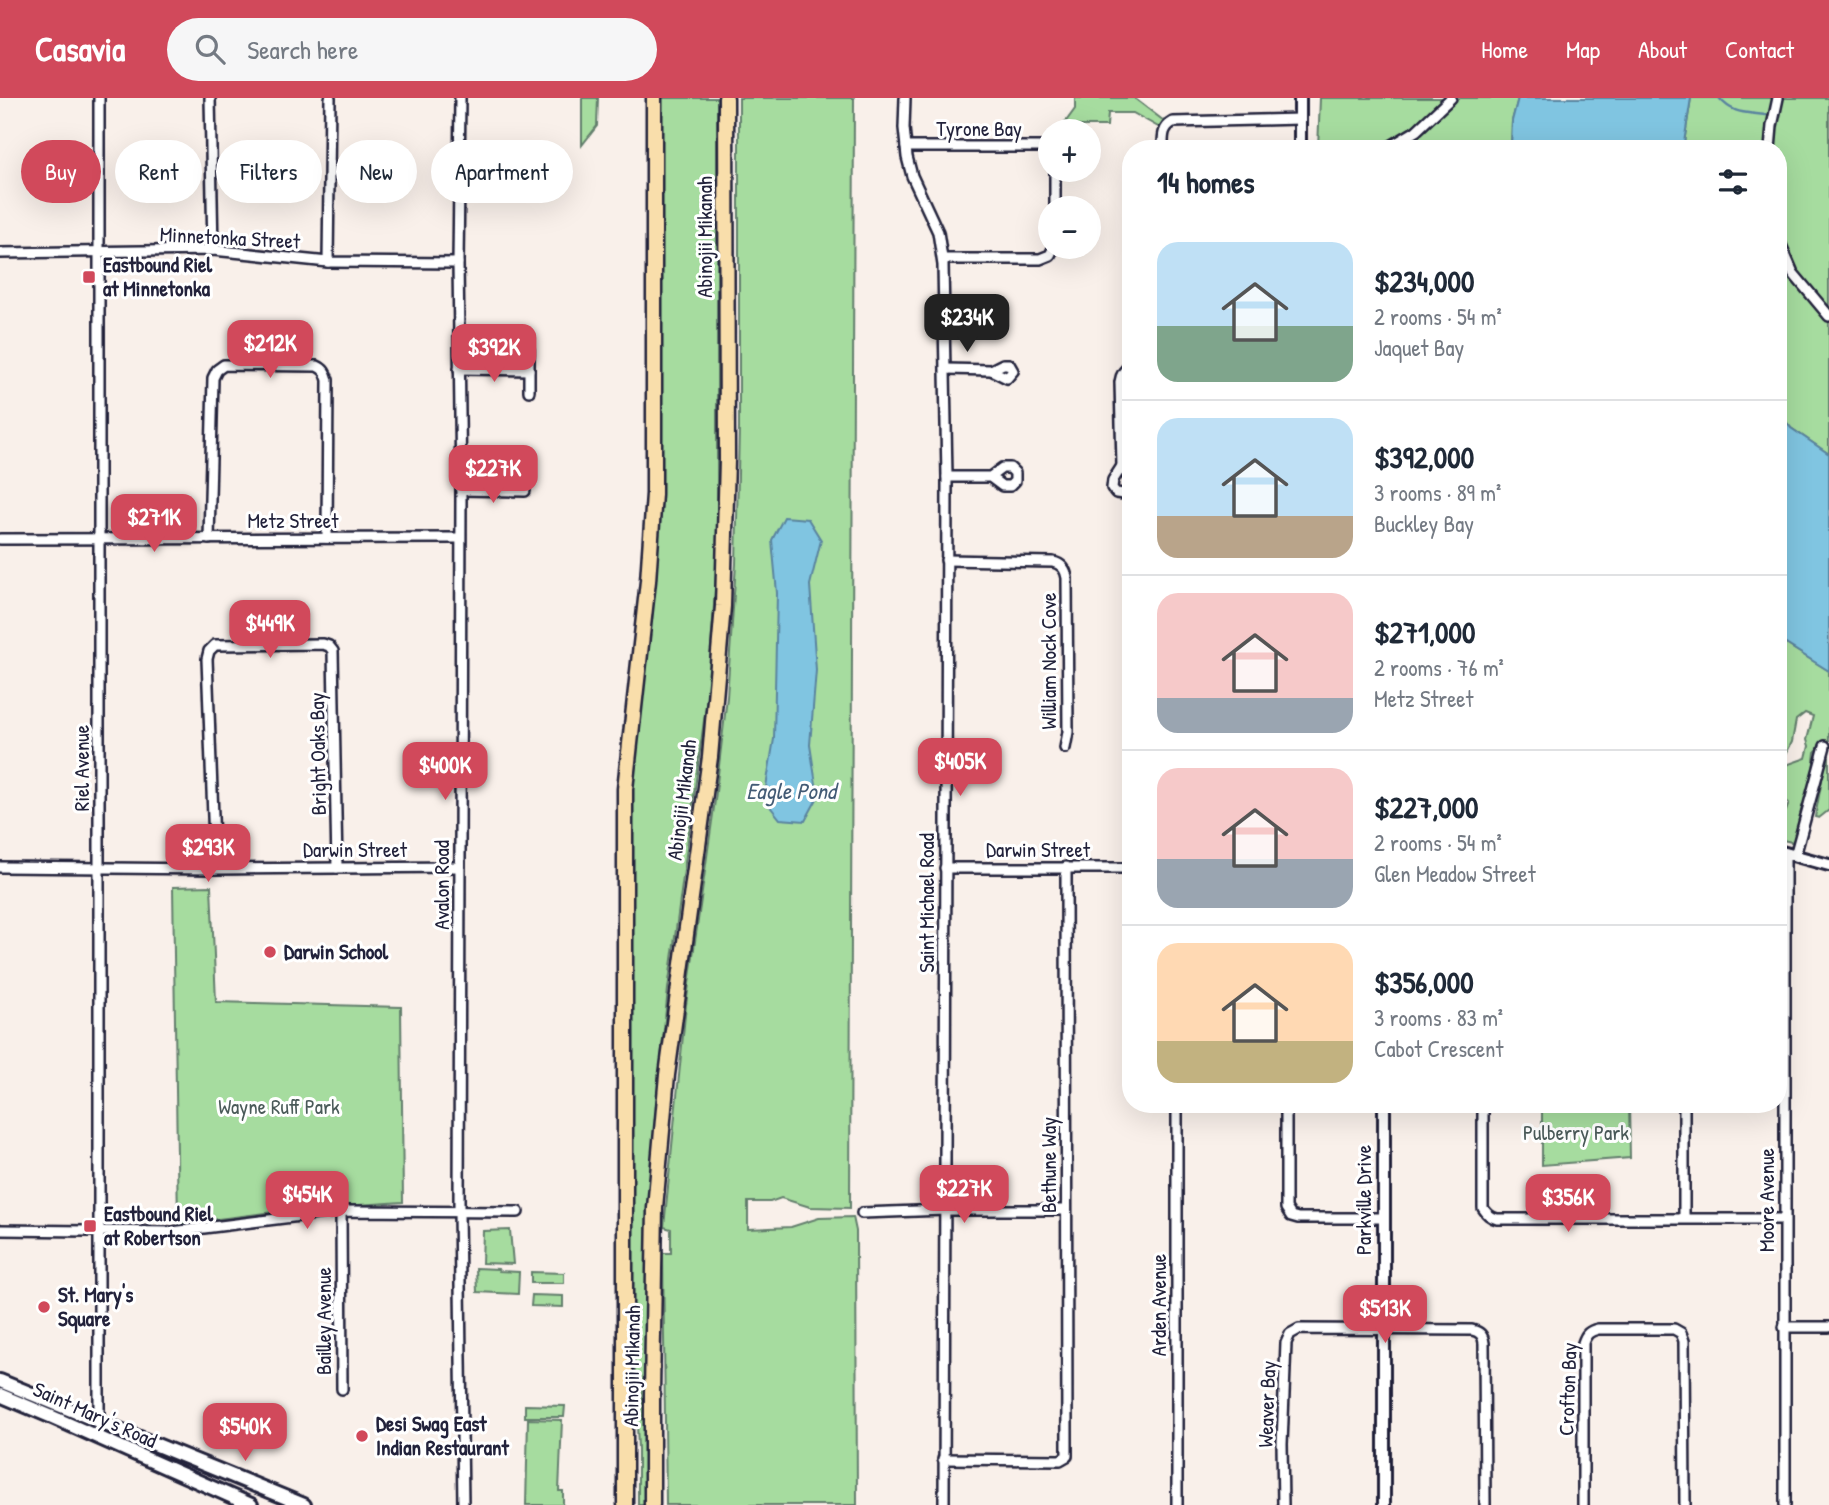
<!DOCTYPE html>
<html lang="en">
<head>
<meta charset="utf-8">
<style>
	body { margin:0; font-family:"Patrick Hand",sans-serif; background:#f6f6f7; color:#1f2937; height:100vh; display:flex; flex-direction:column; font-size:26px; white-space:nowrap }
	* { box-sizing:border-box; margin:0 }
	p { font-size:23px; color:#747a83 }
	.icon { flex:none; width:38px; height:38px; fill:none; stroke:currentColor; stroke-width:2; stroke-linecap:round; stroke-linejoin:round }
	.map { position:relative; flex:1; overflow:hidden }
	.side { position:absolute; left:1122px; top:42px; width:665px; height:973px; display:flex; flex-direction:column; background:#fff; border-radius:28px; box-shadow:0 7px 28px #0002 }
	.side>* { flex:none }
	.hud { position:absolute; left:21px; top:42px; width:665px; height:63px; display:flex; gap:14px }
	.controls { position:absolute; left:1038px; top:21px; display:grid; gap:14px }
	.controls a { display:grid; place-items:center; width:63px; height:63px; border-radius:50%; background:#fff; box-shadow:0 7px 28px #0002; font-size:35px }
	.price { position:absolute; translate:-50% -60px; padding:0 16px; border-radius:14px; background:#d1495b; color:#fff; font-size:23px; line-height:46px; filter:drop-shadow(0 2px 4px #0008) }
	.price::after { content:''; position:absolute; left:50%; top:42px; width:21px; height:16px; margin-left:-10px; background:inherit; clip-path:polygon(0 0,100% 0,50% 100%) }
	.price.on { background:#222; color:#fff }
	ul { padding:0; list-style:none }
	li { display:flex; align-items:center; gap:21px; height:175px; padding:0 35px }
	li+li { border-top:2px solid #e0e1e3 }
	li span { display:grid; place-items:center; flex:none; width:196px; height:140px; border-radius:21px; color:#555 }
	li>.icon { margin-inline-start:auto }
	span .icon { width:84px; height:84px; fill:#fffc; stroke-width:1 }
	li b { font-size:30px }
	h2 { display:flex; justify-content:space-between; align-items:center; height:84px; padding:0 35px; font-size:30px }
	.pill { padding:0 24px; border-radius:32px; background:#fff; box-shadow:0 7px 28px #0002; font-size:24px; line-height:63px }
	.pill.on { background:#d1495b; color:#fff }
	header { display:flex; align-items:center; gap:42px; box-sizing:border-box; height:98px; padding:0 35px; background:#d1495b; color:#fff }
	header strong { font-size:33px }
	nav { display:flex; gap:38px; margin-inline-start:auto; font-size:24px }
	.search { width:490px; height:63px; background:#f6f6f7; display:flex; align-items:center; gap:18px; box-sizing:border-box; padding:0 24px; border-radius:38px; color:#747a83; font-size:26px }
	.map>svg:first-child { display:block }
	.green { fill:#a6dc9f; stroke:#647f6d; stroke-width:2 }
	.water { fill:#80c5e1; stroke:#5a849f; stroke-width:2 }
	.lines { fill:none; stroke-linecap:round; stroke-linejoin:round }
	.stream { stroke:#5a849f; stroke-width:2.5 }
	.minor-casing { stroke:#22223b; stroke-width:14 }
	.tertiary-casing { stroke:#22223b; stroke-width:16 }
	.secondary-casing { stroke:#22223b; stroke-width:18 }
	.primary-casing { stroke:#22223b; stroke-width:19 }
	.minor { stroke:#fff; stroke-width:9 }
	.tertiary { stroke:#fff; stroke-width:10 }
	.secondary { stroke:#fff; stroke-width:12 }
	.primary { stroke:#f9deab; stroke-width:14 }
	.poi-dot { fill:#d1495b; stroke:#fff; stroke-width:2.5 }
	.labels { text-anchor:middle; stroke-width:6; stroke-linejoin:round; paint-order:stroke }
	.street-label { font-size:21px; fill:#22223b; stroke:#fff }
	.poi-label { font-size:21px; font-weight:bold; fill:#22223b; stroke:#fff; text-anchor:start }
	.park-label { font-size:21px; fill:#4a5a59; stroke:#fff }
	.water-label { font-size:23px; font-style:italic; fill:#435b75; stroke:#fff }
</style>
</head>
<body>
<header>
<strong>Casavia</strong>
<div class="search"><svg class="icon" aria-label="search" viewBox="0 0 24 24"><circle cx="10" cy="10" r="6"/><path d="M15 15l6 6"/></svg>Search here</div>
<nav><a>Home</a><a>Map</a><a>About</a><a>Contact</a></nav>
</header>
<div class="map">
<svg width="1829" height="1407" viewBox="0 0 1829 1407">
	<rect width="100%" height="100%" fill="#f9f0ea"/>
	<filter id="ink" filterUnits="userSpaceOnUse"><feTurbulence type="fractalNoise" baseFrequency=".0143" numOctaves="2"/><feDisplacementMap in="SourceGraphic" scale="14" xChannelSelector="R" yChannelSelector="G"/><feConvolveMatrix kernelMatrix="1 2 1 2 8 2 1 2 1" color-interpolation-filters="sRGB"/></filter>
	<g filter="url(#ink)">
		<!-- green -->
		<g class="green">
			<path d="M582,0H598L597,28L582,47Z"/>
			<path d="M659,0H717V464L708,593L668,891L657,1001L647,1125L644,1407H638V1351L630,1158L629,693L652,490Z"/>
			<path d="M739,0H854L850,1110L810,1109L781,1100L770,1104H748V1131L791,1129L819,1120L853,1119L856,1133L857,1407H666L663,1155H671V1131L664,1129L686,907L715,702L727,599L736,466L739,330Z"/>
			<path d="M1075,0H1134L1164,23L1160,30L1133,15H1108L1107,28H1076L1070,33H1059L1075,11Z"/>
			<path d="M1320,0H1518L1512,23L1511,51H1318Z"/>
			<path d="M1691,0H1829V356L1791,330L1778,314V51H1683Z"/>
			<path d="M1778,541L1829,573V646L1824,645L1815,654L1812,682L1800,731L1792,744L1778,741V712L1786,713L1789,705L1778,697V687L1786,667L1806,660L1809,648L1807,642L1813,618L1805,615L1796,622L1792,644L1783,662L1778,664Z"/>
			<path d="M1829,658V712L1819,720L1815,719L1824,671Z"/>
			<path d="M211,788L216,904L401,909L403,1104L299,1111L178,1126L173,789Z"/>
			<path d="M1542,1006H1629L1630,1060L1542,1067Z"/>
			<path d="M510,1132L513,1166L482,1165L483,1133Z"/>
			<path d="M476,1170L498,1171L499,1173L519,1174L518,1196L477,1194Z"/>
			<path d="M531,1174L564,1175V1185H531Z"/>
			<path d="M532,1197L563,1198V1209L531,1208Z"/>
			<path d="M525,1307L565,1308L564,1319H525Z"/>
			<path d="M528,1321L562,1322L559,1393H563V1407H526Z"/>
		</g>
		<!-- water -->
		<g class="water">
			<path d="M1518,0H1691L1683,51H1511L1512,23Z"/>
			<path d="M1778,314L1791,330L1829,356V573L1778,541Z"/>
			<path d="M784,419L808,421L821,442L810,487L816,572L810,647L818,699L805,723L780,721L764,701L774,641L777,495L772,442Z"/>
		</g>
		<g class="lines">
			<!-- stream -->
			<path class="stream" d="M1719,0C1734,17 1745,14 1766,17"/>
			<defs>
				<g id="minor">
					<path d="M210,0L213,152"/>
					<path d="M460,0L458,165L461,392L459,1113L463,1407"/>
					<path d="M905,0L904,30L907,59L912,78L938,134L943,167L947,379L944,1407"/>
					<path d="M906,49H1040L1050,54"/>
					<path d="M1163,51C1163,39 1162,30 1173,24L1300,21"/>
					<path d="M1386,51L1416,33L1451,0"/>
					<path d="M1770,51L1772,28L1778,0"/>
					<path d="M1055,110V72"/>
					<path d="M1778,140L1793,175L1829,218"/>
					<path d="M0,155L213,152L328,164L458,165"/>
					<path d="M943,161H1040L1050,157L1054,149"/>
					<path d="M328,164L330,0"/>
					<path d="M1130,269C1123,272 1121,277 1120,284L1122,368L1130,382"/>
					<path d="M459,271L529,272"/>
					<path d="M946,271L991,272L1007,280L1013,273L1009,266H1003L991,272"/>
					<path d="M529,293V252"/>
					<path d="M1122,368L1113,382L1112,390L1116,395L1124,396L1130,392V386"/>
					<path d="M947,379H990L1002,388H1010L1015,383V375L1010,370H1002L990,379"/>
					<path d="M461,392L525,393"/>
					<path d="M0,441L460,440"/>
					<path d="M209,441L213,280L217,272L224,267L317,268C324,271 326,275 328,282L327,440"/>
					<path d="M946,462L1053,464C1062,466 1066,472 1067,480L1068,634L1065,650"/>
					<path d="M1795,758L1825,648"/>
					<path d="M0,769L215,771L459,769"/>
					<path d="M945,770H1130"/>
					<path d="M215,771L207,561L209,553L215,547L323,546L329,548L333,553L337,770"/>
					<path d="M1177,1006V1407"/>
					<path d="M1286,1006V1110L1291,1118L1298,1120H1384"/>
					<path d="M1483,1006V1110C1487,1116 1490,1119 1497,1121H1784"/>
					<path d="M1684,1006V1120"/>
					<path d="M341,1113L342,1291"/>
					<path d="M862,1115L945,1112H1066"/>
					<path d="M0,1132L172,1134L341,1113L518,1114"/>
					<path d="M1784,1229H1829"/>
					<path d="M99,1328V0"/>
					<path d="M943,1361L1060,1362L1067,1358L1066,769"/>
					<path d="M1283,1407L1282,1346L1286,1245L1290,1236L1299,1231L1472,1232C1480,1234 1483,1237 1484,1245L1485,1407"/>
					<path d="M1583,1407V1245C1586,1236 1589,1233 1598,1231H1674L1681,1235L1684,1243L1685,1407"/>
					<path d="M1785,1407V756"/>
				</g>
				<g id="tertiary">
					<path d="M1300,51V0"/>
					<path d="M1778,753L1829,767"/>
					<path d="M1384,1006V1407"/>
				</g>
				<g id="secondary">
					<path d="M0,1283L304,1407"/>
					<path d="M0,1297L50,1318L251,1407"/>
				</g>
				<g id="primary">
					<path d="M625,1407V691L648,483L654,396V0"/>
					<path d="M652,1407V1296L655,1110L667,977L710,659L723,508L727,362L726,0"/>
				</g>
			</defs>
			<!-- minor casing -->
			<use href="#minor" class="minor-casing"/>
			<!-- tertiary casing -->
			<use href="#tertiary" class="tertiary-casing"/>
			<!-- secondary casing -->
			<use href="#secondary" class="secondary-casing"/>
			<!-- primary casing -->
			<use href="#primary" class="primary-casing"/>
			<!-- minor -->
			<use href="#minor" class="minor"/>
			<!-- tertiary -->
			<use href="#tertiary" class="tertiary"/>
			<!-- secondary -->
			<use href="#secondary" class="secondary"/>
			<!-- primary -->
			<use href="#primary" class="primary"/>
		</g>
	</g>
	<!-- markers -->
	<g class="poi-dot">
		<rect x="82" y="172" width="14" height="14" rx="3.5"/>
		<circle cx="270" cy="854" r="7"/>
		<rect x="83" y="1121" width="14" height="14" rx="3.5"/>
		<circle cx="44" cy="1209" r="7"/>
		<circle cx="362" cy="1338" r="7"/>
	</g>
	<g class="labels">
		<!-- street labels -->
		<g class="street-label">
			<text x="979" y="38">Tyrone Bay</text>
			<text transform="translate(705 139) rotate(-90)" y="7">Abinojii Mikanah</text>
			<text transform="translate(230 140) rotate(3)" y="7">Minnetonka Street</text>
			<text x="293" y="430">Metz Street</text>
			<text transform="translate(1049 563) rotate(-90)" y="7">William Nock Cove</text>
			<text transform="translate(318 656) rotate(-91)" y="7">Bright Oaks Bay</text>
			<text transform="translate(82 670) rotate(-90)" y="7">Riel Avenue</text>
			<text transform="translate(682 702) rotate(-83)" y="7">Abinojii Mikanah</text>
			<text x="355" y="759">Darwin Street</text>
			<text x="1038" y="759">Darwin Street</text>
			<text transform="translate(442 787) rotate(-90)" y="7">Avalon Road</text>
			<text transform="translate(927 805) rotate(-90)" y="7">Saint Michael Road</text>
			<text transform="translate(1049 1067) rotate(-90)" y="7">Bethune Way</text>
			<text transform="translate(1364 1102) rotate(-90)" y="7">Parkville Drive</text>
			<text transform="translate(1767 1102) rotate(-90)" y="7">Moore Avenue</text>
			<text transform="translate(1159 1207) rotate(-90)" y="7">Arden Avenue</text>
			<text transform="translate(324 1223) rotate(-90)" y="7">Bailley Avenue</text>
			<text transform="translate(632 1268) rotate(-89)" y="7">Abinojii Mikanah</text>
			<text transform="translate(1568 1291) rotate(-88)" y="7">Crofton Bay</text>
			<text transform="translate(1267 1306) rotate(-88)" y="7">Weaver Bay</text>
			<text transform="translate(95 1317) rotate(24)" y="7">Saint Mary's Road</text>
		</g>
		<!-- poi labels -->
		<g class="poi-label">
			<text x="103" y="174">Eastbound Riel<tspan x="103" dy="24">at Minnetonka</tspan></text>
			<text x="284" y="861">Darwin School</text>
			<text x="104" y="1123">Eastbound Riel<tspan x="104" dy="24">at Robertson</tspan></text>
			<text x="58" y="1204">St. Mary's<tspan x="58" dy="24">Square</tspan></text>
			<text x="376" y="1333">Desi Swag East<tspan x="376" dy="24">Indian Restaurant</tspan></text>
		</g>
		<!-- park labels -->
		<g class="park-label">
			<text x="279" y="1016">Wayne Ruff Park</text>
			<text x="1576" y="1042">Pulberry Park</text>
		</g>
		<!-- water labels -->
		<g class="water-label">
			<text x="791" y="701">Eagle Pond</text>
		</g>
	</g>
</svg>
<div class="controls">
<a>+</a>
<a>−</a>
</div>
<b class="price on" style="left:967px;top:256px">$234K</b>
<b class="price" style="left:270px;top:282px">$212K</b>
<b class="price" style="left:494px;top:286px">$392K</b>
<b class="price" style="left:493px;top:407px">$227K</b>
<b class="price" style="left:154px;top:456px">$271K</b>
<b class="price" style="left:270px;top:562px">$449K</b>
<b class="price" style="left:960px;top:700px">$405K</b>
<b class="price" style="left:445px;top:704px">$400K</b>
<b class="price" style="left:208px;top:786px">$293K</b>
<b class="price" style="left:964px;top:1127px">$227K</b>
<b class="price" style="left:307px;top:1133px">$454K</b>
<b class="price" style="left:1568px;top:1136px">$356K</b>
<b class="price" style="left:1385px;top:1247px">$513K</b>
<b class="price" style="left:245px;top:1365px">$540K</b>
<div class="hud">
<a class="pill on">Buy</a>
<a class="pill">Rent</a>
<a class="pill">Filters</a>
<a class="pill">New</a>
<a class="pill">Apartment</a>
</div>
<section class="side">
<h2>14 homes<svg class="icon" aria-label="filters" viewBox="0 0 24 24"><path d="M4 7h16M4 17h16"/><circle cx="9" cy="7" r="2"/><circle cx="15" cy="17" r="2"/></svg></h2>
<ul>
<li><span style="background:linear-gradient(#bfe0f5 60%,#7fa58c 0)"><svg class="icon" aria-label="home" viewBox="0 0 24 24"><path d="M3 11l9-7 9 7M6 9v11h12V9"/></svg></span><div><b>$234,000</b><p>2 rooms · 54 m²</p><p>Jaquet Bay</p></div></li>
<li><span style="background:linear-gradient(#bfe0f5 70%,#b9a48a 0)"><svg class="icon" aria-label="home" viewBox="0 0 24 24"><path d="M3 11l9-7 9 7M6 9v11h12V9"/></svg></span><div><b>$392,000</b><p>3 rooms · 89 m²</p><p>Buckley Bay</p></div></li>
<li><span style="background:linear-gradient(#f6c9c9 75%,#9aa5b1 0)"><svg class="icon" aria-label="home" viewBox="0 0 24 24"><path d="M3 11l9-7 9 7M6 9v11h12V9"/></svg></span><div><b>$271,000</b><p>2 rooms · 76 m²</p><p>Metz Street</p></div></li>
<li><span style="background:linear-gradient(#f6c9c9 65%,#9aa5b1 0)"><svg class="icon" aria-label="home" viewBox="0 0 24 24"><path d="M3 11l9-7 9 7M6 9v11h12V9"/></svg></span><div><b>$227,000</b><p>2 rooms · 54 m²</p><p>Glen Meadow Street</p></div></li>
<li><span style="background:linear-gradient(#ffd9b3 70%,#c2b280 0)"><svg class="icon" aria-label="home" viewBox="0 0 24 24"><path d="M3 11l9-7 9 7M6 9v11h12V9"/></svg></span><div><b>$356,000</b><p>3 rooms · 83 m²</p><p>Cabot Crescent</p></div></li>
</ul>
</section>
</div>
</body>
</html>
